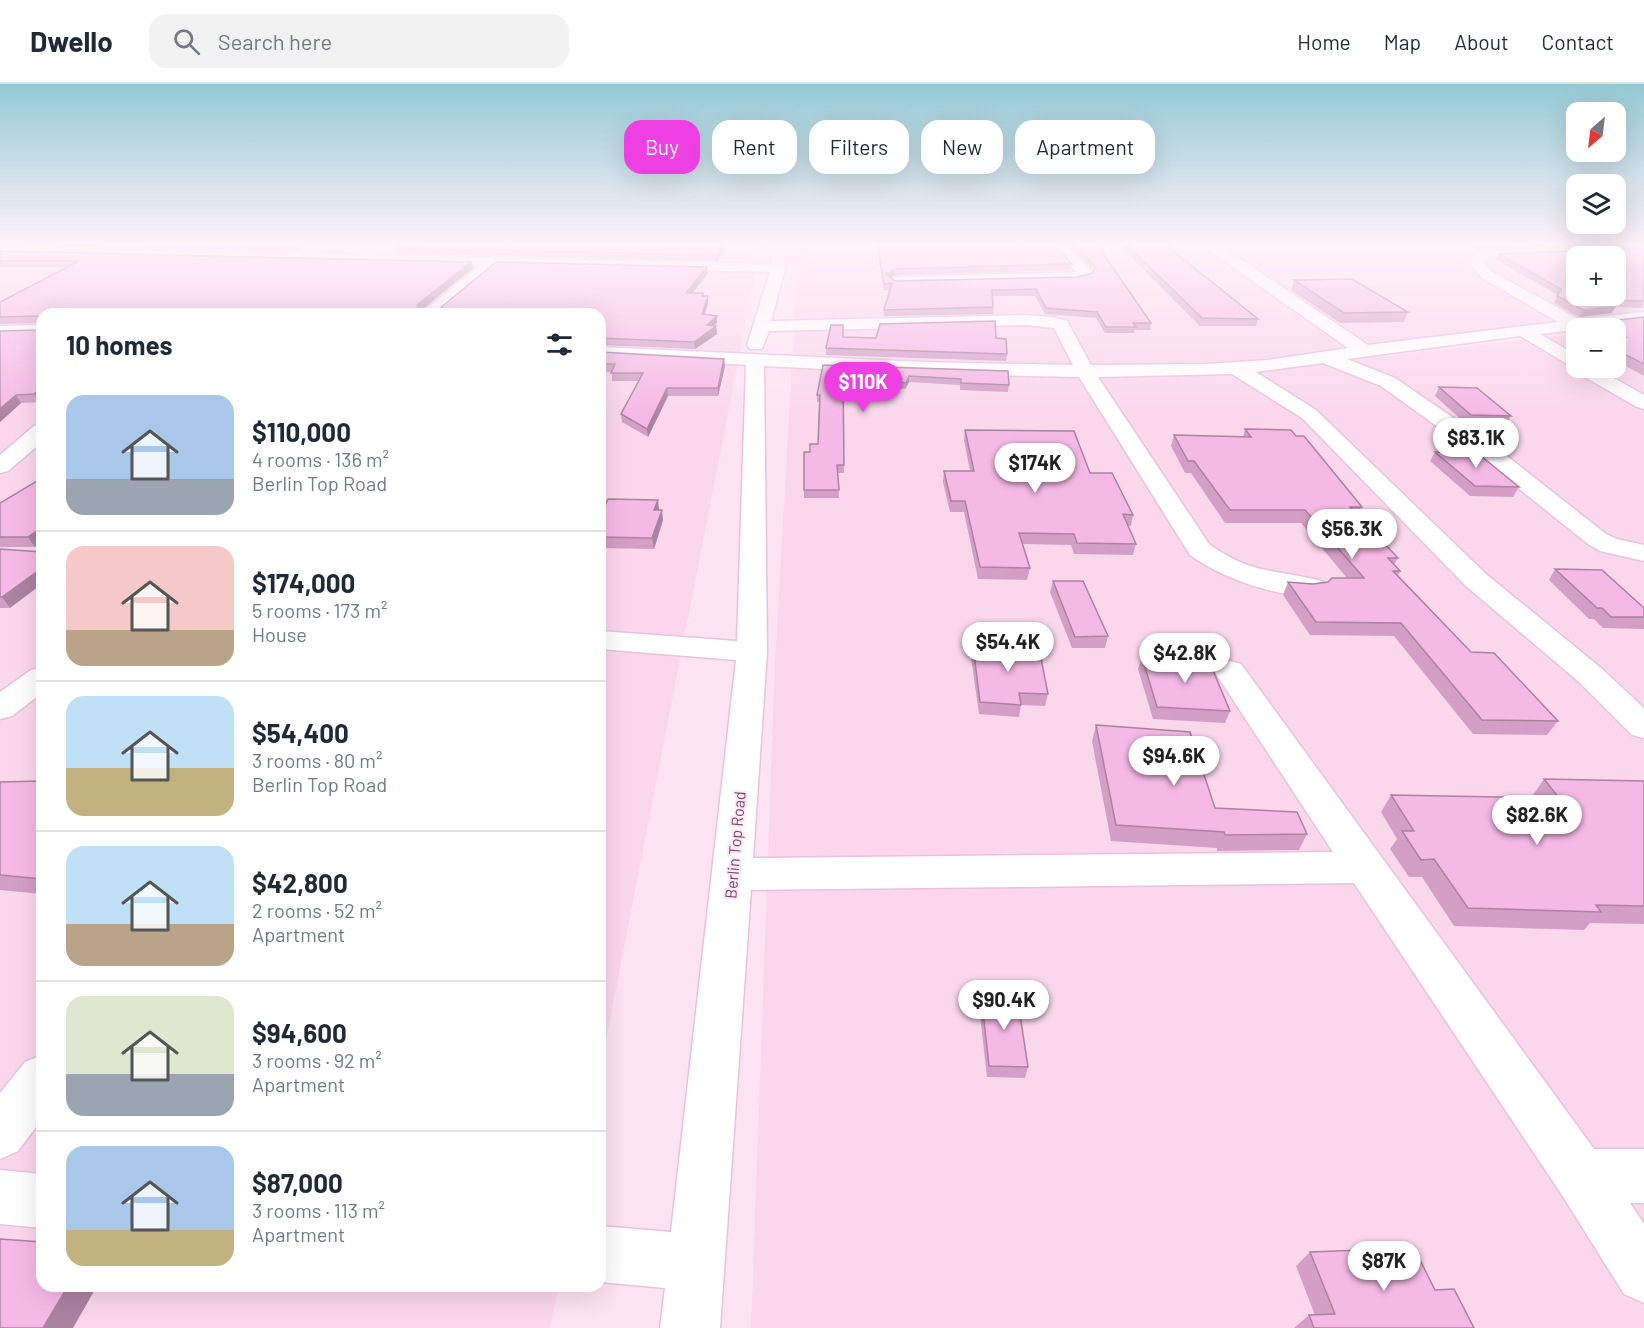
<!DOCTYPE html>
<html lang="en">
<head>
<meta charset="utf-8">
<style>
	body { margin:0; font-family:Barlow,sans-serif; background:#f2f2f3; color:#1f2937; height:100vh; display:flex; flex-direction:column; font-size:22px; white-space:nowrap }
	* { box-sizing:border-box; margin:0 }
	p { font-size:20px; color:#747a83 }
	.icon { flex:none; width:33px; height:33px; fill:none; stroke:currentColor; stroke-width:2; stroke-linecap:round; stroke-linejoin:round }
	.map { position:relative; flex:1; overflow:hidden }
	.details { position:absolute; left:36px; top:224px; width:570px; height:984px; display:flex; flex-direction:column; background:#fff; border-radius:18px; box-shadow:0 6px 24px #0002 }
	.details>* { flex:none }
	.hud { position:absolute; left:624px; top:36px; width:570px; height:54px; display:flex; gap:12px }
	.needle { width:39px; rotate:208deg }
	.fabs { position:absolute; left:1566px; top:18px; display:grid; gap:12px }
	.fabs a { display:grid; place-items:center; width:60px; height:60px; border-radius:12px; background:#fff; box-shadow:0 6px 24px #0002; font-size:30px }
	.price { position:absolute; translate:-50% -51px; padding:0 14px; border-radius:21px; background:#fff; color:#222; font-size:20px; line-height:39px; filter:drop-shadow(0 2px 3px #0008) }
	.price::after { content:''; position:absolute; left:50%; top:36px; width:18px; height:14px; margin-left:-9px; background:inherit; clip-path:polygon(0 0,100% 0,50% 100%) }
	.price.selected { background:#ef41e3; color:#fff }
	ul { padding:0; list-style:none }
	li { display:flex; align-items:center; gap:18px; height:150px; padding:0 30px }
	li+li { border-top:2px solid #e0e1e3 }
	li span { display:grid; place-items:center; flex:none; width:168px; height:120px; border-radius:18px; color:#555 }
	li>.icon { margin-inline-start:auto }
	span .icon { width:72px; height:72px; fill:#fffc; stroke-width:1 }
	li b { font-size:26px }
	h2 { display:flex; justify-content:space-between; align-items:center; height:72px; padding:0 30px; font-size:26px }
	.tag { padding:0 21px; border-radius:18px; background:#fff; box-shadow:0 6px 24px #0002; font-size:21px; line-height:54px }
	.tag.selected { background:#ef41e3; color:#fff }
	header { display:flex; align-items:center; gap:36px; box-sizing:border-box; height:84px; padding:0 30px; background:#fff; border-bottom:2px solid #e0e1e3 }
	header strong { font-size:28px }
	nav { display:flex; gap:33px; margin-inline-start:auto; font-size:21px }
	.search { width:420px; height:54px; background:#f2f2f3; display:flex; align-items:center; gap:15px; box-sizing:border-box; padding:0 21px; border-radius:18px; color:#747a83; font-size:22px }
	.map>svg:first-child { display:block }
	.residential { fill:#fbd7ec; fill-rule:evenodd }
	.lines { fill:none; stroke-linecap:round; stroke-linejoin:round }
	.minor-casing { stroke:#e8c3dc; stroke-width:3 }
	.minor { fill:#fff; fill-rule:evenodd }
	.wall { fill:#d39fc6 }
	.shaded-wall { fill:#ac82a1 }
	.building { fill:#f5b9e6; stroke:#ac82a1; stroke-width:1.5; fill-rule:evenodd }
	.labels { text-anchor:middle; stroke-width:4.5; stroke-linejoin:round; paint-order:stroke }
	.street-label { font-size:16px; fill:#78476e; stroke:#ffebf6 }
</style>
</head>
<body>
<header>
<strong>Dwello</strong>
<div class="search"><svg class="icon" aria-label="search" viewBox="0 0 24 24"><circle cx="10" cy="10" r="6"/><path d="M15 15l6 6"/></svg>Search here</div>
<nav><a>Home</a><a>Map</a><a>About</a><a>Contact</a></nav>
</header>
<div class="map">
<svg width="1644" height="1244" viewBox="0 0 1644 1244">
	<rect width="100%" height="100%" fill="#fee3f2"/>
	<!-- residential -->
	<g class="residential">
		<path d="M0,159H761L600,987V230H42V1202H559L550,1244H0Z"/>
		<path d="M807,159H1644V229L1244,279L1071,283L793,271L796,203ZM1576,172H1616V212H1576Z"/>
		<path d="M1644,242V1244H751L775,579L792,281L1211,289L1311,281L1576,250V284H1616V245Z"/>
	</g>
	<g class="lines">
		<defs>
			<g id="minor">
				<path d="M772,159H786L785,184L771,237L1026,231L1052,233L1067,237L1091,281L1206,280L1268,276L1348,264L1210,167L1194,159L1220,161L1368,261L1558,238L1482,194L1470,179L1477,167L1644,160V168L1487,174L1484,179L1492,188L1579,235L1644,228V238L1540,250L1576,271V284H1596L1644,311V325L1637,323L1576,288L1574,284L1520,252L1347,275L1395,294L1493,361L1606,450L1617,455L1644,461V477L1600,467L1588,460L1477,371L1381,302L1323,279L1256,288L1316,326L1486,490L1601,584L1644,624V654L1632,651L1579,598L1466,502L1302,334L1232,290L1098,293L1209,460C1252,491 1275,485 1322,497L1326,503L1322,509C1284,518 1220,493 1190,471L1079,293L923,290L764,282L767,568L753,774L1333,768L1214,587L1219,580L1230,577L1241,580L1594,1065H1644V1119H1630L1644,1140V1219L1624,1210L1562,1111L1354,799L751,806L720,1244H660L665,1204L600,1198V1142L671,1148L736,576L600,565V547L737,557L746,281L600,273V263L923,278L1073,281L1054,244L1026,241L769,247L762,265H750L747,261L770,188L497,182L439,230H420L479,182L0,171V163L771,180Z"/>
				<path d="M963,159L957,163L802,164L795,160Z"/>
				<path d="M1051,159H1065L1091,187L1093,190L1091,193L1077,197L895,201L888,197L895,193L1076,188Z"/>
				<path d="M42,241V251L0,252V242Z"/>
				<path d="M42,341V358L8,387L0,389V371L34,342Z"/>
				<path d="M42,583V609L12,632L0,635V608L31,586Z"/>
				<path d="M42,971V1035L18,1067L0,1075V1009L25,978Z"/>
				<path d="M0,1086L42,1090V1144L0,1140Z"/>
			</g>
		</defs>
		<!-- minor casing -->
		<use href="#minor" class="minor-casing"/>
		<!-- minor -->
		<use href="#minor" class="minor"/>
	</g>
	<!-- wall -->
	<g class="wall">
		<path d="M24,159H308L296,167L25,161Z"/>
		<path d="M399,159H728L725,164V167L717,177L396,169L395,164Z"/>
		<path d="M1067,159H1096L1151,239L1150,246H1135L1134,249H1105L1096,234L1045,230L1035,212H992L993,223V230L884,232V226L890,206H884L877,166V160H958L1072,180L1071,186L895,191L890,194L895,197L1078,193L1093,189L1094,187Z"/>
		<path d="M1117,159H1169L1173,167L1258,235L1256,242H1200Z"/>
		<path d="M1468,159H1623L1477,165Z"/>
		<path d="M1644,164L1643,224L1616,223L1612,229L1579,233L1554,219L1558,211L1496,176L1499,170Z"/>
		<path d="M0,167L471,178L473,184L422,225H439L708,189L692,209H703L704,212H708V219L705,230L717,232V239L714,242H716L717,250L695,265L600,261V230H42L39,318L21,319L0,338L38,246L40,244V239L0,240V218L67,183H0Z"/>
		<path d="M1294,196L1408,228L1404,238L1340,239L1291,206Z"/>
		<path d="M1644,233V292L1616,277V244H1597L1601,238Z"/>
		<path d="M843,253L996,254L1007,270L1006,277L826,271V264Z"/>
		<path d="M600,268L725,282L718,312H668L648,353L622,338L621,330L639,297H612V288H600Z"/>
		<path d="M823,281L1008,287L1009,301L1008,308L960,306V301L909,298L905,305L843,299L844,389H837L839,414H804V368H810L818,360L819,318H817V311Z"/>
		<path d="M1439,303L1511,332L1506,341L1466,340L1435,312Z"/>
		<path d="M1245,345L1296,352L1362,423L1358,432L1398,474L1394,480L1400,487L1398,491L1471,568L1558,637L1547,651L1473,650L1394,552L1310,551L1283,511L1288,498L1313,500L1328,498L1347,494L1301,439H1225L1191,389H1185L1171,362L1174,351L1243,353Z"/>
		<path d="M965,346L1090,389L1133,431L1131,442H1128L1136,460L1133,471L1074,470L1071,461L1023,460L1030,484L1027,496L978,495L964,428H950L943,398L944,387H970L964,356Z"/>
		<path d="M1435,368L1519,403L1513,413L1470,412L1430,377Z"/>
		<path d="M42,394L35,463H0V419Z"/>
		<path d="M659,425L663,436L654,465L600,464V433Z"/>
		<path d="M0,465L10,524H0Z"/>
		<path d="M1555,485L1644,524V545L1603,544L1594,535H1589L1549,496Z"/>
		<path d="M1053,497L1108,552L1105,564H1072L1050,508Z"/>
		<path d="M973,561L1048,610L1045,622L1021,621L1019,633L979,630L971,573Z"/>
		<path d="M1142,573L1230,627L1225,639L1153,635L1138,585Z"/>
		<path d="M1096,641L1215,724L1307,750L1299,766L1217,767V764L1111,757L1092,657Z"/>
		<path d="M1544,695L1644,697V840L1590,839L1584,846L1454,842L1422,793H1409L1390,765L1397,755L1381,728L1391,711L1531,714Z"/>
		<path d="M42,697V810L0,806V698Z"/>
		<path d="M981,910L1028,983L1025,994L987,993L979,922Z"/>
		<path d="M1310,1168L1435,1206L1474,1244H1294L1309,1231H1315L1296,1182Z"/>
	</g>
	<!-- shaded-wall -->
	<g class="shaded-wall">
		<path d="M298,159H308L296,167L294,162Z"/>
		<path d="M723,159H728L725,164V167L717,177V171Z"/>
		<path d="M471,178L473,184L419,228L417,221Z"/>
		<path d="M707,183L708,189L687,216L686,209Z"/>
		<path d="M895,185V191L886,196V190Z"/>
		<path d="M708,212V219L703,237L702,230Z"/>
		<path d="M1616,222L1612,229L1579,233L1583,226Z"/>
		<path d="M717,232V239L707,248V241Z"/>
		<path d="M716,242L717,250L695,265L694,258Z"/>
		<path d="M724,275L725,282L718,312V304Z"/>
		<path d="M909,292V298L905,305L906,299Z"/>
		<path d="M42,303V315L39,318L34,310Z"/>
		<path d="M667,304L668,312L648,353L647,345Z"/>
		<path d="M16,311L21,319L0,338V325Z"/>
		<path d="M658,416L659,425L655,436L654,426Z"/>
		<path d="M662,426L663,436L654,465L652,454Z"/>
		<path d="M42,443V458L35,463L28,453Z"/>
		<path d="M42,484V500L10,524L2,513Z"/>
		<path d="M68,1202H97L73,1244H43Z"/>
	</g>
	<!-- building -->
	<g class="building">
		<path d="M188,159H298L294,162Z"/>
		<path d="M399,159H723L722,161H724L717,171L395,164Z"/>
		<path d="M958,159H1054L1072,180L895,185L886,190L895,197L1078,193L1093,189L1096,183L1073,159H1096L1151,239H1133L1136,243H1106L1097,228L1046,224L1036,205L992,206L993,223L884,226L892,199L884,200L877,160Z"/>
		<path d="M1125,159H1169L1173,167L1258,235L1202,234Z"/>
		<path d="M1644,164V217L1600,216L1616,222L1583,226L1557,212L1561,205L1499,170ZM1576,172H1616V212H1576Z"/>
		<path d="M0,167L471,178L417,221L418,225H439L496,178L707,183L686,209H703L702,212H708L702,230L717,232L707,241L716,242L694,258L600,254V230H42V303L34,310L16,311L0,325V247L38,246L40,244V234L38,232L0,233V218L79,177H0Z"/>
		<path d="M1352,195L1408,228L1344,229L1294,196Z"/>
		<path d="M1644,233V280L1616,266V258H1617L1616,257V253H1626L1616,246V244H1612L1601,238Z"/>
		<path d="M995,237L996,254L1006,255L1007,270L826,264L831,241H843V253L876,254L880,240Z"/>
		<path d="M600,268L724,275L718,304H667L647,345L621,330L643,289H611L615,280H600Z"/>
		<path d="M823,281L1008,287L1009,301L961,299V295L909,292L906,299L843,292L844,381H837L839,406H804V368H810V360H818L820,311H817Z"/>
		<path d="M1439,303L1477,304L1511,332L1471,331Z"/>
		<path d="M1245,345L1291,346L1296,352H1304L1362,423H1350L1398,474H1388L1400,487H1393L1471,568L1494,569L1558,637L1482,636L1401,539L1316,538L1288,498L1313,500L1328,498L1332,494H1364L1305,426H1230L1194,377H1188L1174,351L1251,353Z"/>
		<path d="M965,346L1074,347L1090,389H1112L1133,431L1123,430L1136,460L1077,459L1074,450L1019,449L1030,484L980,483L965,417H951L944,387H974Z"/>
		<path d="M1435,368H1476L1519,403L1475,402Z"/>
		<path d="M42,394V443L28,453H0V419Z"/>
		<path d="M608,415L658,416L654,426H662L652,454L600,453V433Z"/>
		<path d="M0,465L42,468V484L2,513H0Z"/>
		<path d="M1555,485L1602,486L1644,524V533H1611L1602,524H1597Z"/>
		<path d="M1053,497H1083L1108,552L1075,553Z"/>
		<path d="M973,561L1039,564L1048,610L1019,609L1021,621L980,618Z"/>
		<path d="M1142,573L1209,577L1230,627L1157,623Z"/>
		<path d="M1096,641L1190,648L1215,724L1297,728L1307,750L1225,751L1224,748L1116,741Z"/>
		<path d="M1544,695L1644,697V822L1596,821L1601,828L1468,824L1434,775L1421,776L1402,747H1414L1391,711L1559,714Z"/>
		<path d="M42,697V795L0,791V698Z"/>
		<path d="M981,910L1017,911L1028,983L989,982Z"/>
		<path d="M0,1155L42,1158V1202H68L43,1244H0Z"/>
		<path d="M1414,1164L1435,1206L1454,1205L1474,1244H1314L1309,1231L1335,1230L1310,1168Z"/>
	</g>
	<!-- sky -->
	<linearGradient id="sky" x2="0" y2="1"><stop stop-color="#94c9d4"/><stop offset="0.48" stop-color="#fff2f9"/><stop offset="1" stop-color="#fff2f9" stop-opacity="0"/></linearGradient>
	<rect width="1644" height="333" fill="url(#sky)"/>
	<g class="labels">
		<!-- street labels -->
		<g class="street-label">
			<text transform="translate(735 761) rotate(-85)" y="6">Berlin Top Road</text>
		</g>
	</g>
</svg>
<div class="fabs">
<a><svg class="needle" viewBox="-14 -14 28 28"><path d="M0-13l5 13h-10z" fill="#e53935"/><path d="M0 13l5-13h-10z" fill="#747a83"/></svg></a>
<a><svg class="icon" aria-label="layers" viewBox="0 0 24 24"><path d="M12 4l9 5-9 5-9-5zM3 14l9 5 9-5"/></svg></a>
<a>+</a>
<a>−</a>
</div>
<b class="price selected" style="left:863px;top:329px">$110K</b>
<b class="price" style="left:1476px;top:385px">$83.1K</b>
<b class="price" style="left:1035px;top:410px">$174K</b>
<b class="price" style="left:1352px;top:476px">$56.3K</b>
<b class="price" style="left:1008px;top:589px">$54.4K</b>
<b class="price" style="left:1185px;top:600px">$42.8K</b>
<b class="price" style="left:1174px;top:703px">$94.6K</b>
<b class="price" style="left:1537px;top:762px">$82.6K</b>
<b class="price" style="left:1004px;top:947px">$90.4K</b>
<b class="price" style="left:1384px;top:1208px">$87K</b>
<div class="hud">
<a class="tag selected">Buy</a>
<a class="tag">Rent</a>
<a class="tag">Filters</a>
<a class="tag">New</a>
<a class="tag">Apartment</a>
</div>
<section class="details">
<h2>10 homes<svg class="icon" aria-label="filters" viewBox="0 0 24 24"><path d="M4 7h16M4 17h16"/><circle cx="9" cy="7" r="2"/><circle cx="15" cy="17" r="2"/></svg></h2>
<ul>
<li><span style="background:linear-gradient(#a9c7e8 70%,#9aa5b1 0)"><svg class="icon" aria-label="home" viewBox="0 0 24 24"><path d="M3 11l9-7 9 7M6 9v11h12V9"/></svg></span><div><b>$110,000</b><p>4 rooms · 136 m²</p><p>Berlin Top Road</p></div></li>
<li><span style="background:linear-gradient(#f6c9c9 70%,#b9a48a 0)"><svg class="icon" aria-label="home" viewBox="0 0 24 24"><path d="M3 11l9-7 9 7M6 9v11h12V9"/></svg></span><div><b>$174,000</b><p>5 rooms · 173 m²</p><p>House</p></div></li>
<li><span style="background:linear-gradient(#bfe0f5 60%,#c2b280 0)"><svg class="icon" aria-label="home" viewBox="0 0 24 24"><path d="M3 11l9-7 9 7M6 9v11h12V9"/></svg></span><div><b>$54,400</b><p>3 rooms · 80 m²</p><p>Berlin Top Road</p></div></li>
<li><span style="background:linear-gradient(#bfe0f5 65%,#b9a48a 0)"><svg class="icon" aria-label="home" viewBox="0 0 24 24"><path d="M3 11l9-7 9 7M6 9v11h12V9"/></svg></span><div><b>$42,800</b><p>2 rooms · 52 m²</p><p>Apartment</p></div></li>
<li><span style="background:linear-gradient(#dfe7d0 65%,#9aa5b1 0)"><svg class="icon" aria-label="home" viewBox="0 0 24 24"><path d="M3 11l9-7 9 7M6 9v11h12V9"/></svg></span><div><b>$94,600</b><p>3 rooms · 92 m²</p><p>Apartment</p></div></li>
<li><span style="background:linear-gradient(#a9c7e8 70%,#c2b280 0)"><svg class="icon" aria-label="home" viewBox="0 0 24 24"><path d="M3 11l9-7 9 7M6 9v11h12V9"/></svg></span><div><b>$87,000</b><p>3 rooms · 113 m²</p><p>Apartment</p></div></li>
</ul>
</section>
</div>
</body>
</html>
